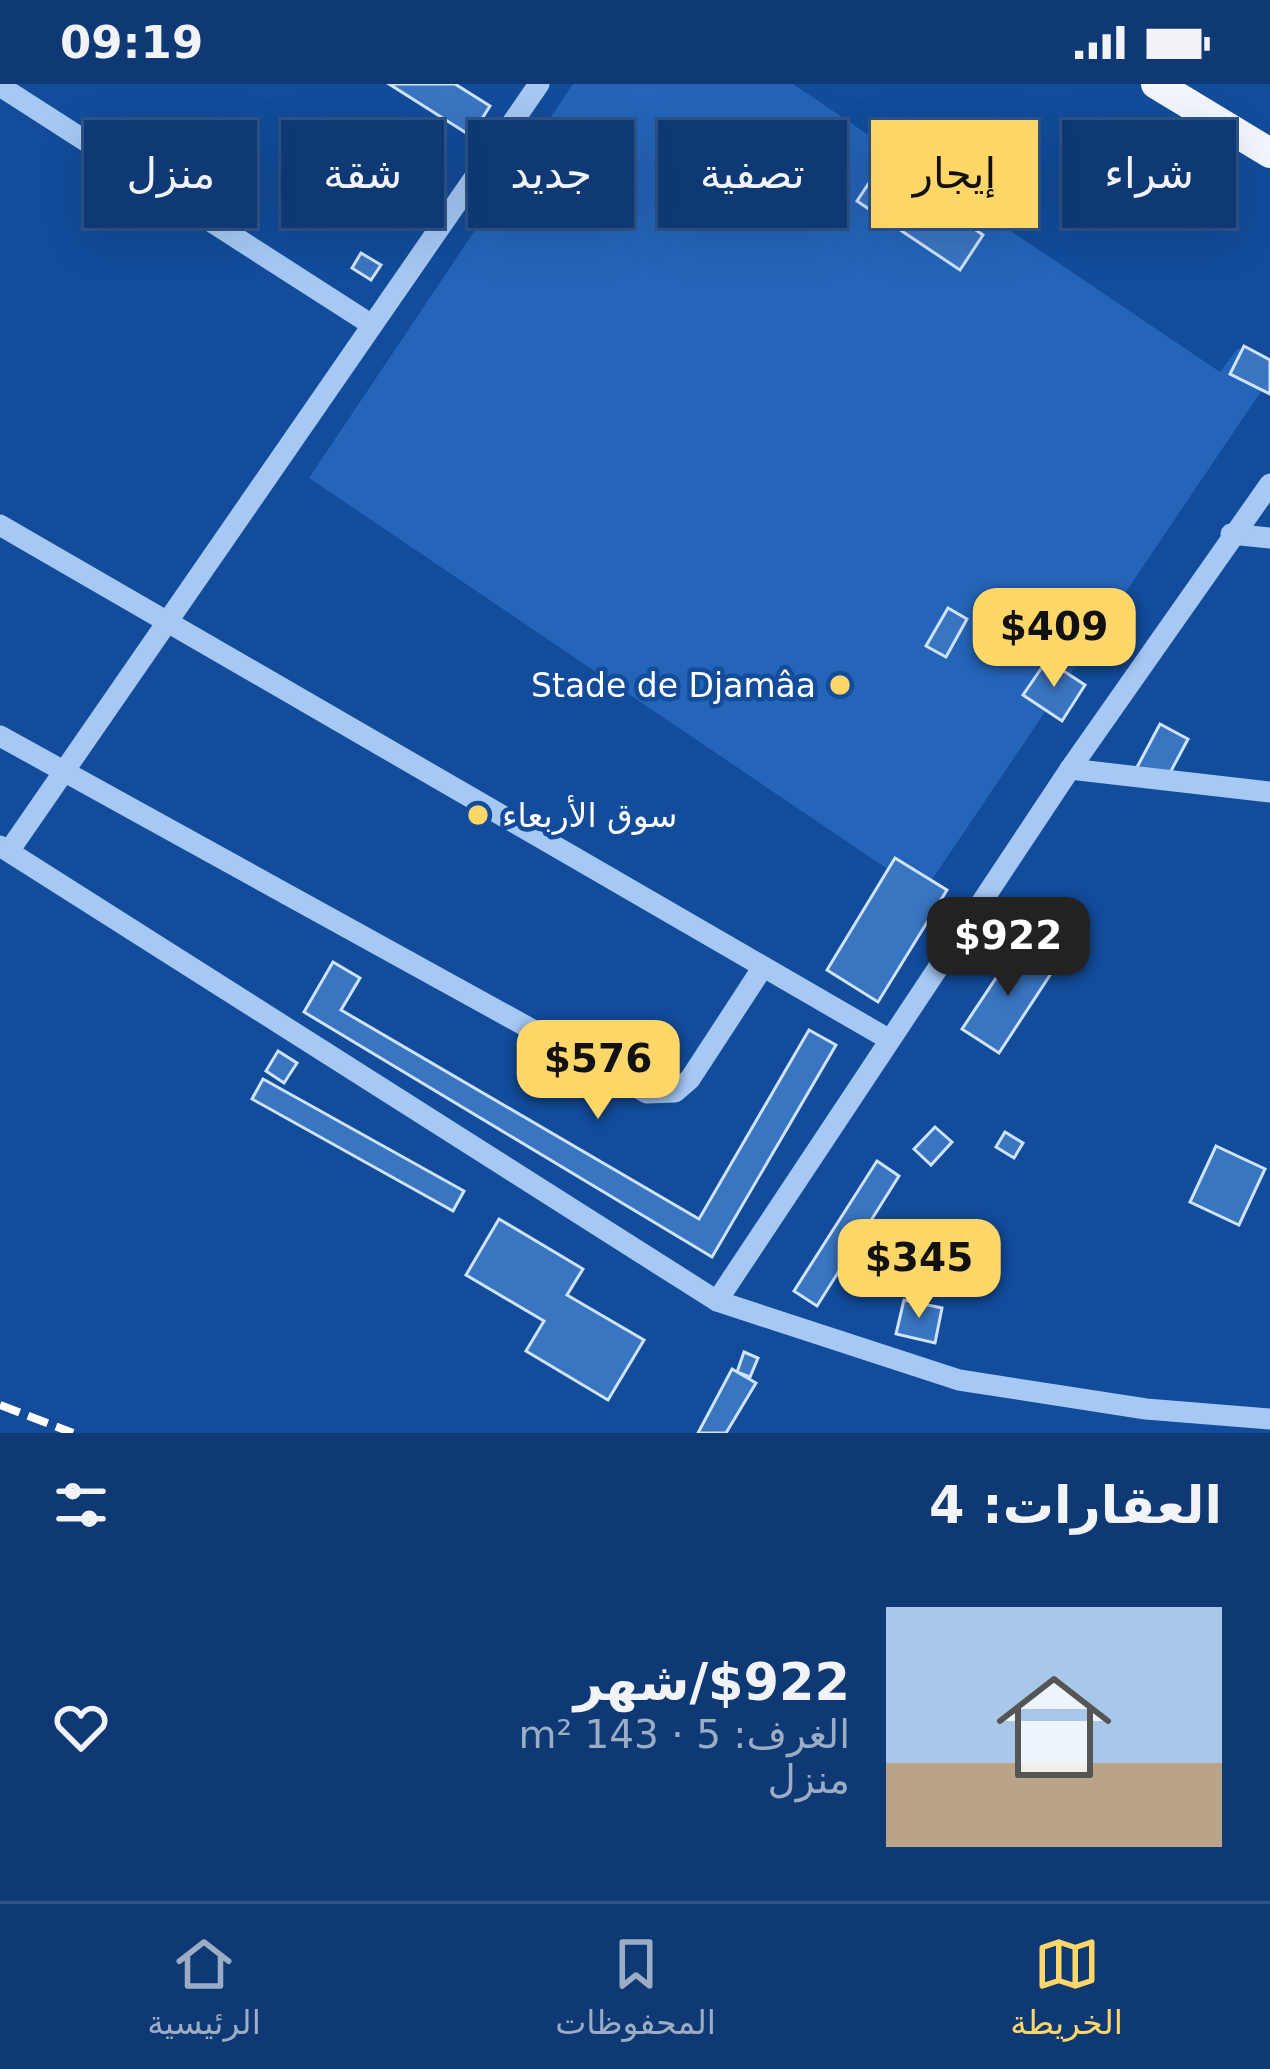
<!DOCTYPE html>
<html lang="ar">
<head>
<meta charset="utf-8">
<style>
	body { margin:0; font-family:"DejaVu Sans","Noto Naskh Arabic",sans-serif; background:#1c447c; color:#f1f3f6; direction:rtl; height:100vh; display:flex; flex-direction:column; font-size:45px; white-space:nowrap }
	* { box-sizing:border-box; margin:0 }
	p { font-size:39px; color:#9bacc5 }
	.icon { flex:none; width:66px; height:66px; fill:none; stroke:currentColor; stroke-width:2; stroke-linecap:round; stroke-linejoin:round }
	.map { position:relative; height:1349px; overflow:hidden; direction:ltr }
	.side { display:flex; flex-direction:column; background:#0e3974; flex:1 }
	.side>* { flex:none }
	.hud { position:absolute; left:36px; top:36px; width:1200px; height:108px; direction:rtl; display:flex; gap:24px }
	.price { position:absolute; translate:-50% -102px; padding:0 27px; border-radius:24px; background:#ffd668; color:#111; font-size:39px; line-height:78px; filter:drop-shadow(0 3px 6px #0008) }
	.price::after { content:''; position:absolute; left:50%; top:72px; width:36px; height:27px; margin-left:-18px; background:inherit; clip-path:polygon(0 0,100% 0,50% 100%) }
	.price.on { background:#222; color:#fff }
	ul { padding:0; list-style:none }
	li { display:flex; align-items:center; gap:36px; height:300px; padding:0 48px }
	li span { display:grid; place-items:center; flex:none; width:336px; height:240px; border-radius:0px; color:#555 }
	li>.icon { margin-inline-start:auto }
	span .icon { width:144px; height:144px; fill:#fffc; stroke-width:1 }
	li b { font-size:51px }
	h2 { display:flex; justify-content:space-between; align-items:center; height:144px; padding:0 48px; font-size:51px }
	.chip { padding:0 42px; border-radius:0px; background:#0e3974; box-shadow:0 12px 48px #0002,0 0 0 3px #2e5386; font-size:42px; line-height:108px }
	.chip.on { background:#ffd668; color:#111 }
	.status { display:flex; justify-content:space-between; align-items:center; height:84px; padding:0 60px; background:#0e3974; direction:ltr }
	.status svg { height:33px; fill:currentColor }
	.menu { display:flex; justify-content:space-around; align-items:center; height:168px; border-top:3px solid #2e5386; background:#0e3974; font-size:33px; color:#9bacc5 }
	.menu a { display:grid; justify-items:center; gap:6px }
	.menu .on { color:#ffd668 }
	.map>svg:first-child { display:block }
	.green { fill:#2465b9 }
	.building { fill:#3a75c2; stroke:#cee3fe; stroke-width:3 }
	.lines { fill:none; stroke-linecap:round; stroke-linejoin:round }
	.minor { stroke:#a5c8f4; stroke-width:21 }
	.major { stroke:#f2f7ff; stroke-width:30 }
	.rail { stroke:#fff; stroke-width:8; stroke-dasharray:21 9; stroke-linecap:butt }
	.poi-dot { fill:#ffd668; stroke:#124c9b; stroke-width:4.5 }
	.labels { text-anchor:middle; stroke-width:9; stroke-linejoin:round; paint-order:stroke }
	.poi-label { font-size:33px; fill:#fff; stroke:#124c9b; text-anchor:end }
</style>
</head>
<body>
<div class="status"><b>09:19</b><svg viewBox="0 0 49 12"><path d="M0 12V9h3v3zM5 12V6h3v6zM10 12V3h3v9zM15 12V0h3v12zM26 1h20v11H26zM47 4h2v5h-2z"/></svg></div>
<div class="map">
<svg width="1270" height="1349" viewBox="0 0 1270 1349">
	<rect width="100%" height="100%" fill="#124c9b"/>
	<!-- green -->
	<path class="green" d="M573,0H793L1220,288L1238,264L1270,286V294L923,809L309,394Z"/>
	<!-- building -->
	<g class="building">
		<path d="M389,0H455L490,22L471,52Z"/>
		<path d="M902,49L985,104L963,137L983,151L960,186L857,117Z"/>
		<path d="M361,169L381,181L371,196L352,184Z"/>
		<path d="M1244,262L1270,276V310L1230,290Z"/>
		<path d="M948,524L967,535L946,573L926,562Z"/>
		<path d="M1047,576L1085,601L1062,637L1023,611Z"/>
		<path d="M1160,640L1188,655L1163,702L1135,687Z"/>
		<path d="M895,774L947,806L878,918L827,886Z"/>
		<path d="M1018,861L1054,885L999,969L962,945Z"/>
		<path d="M333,878L360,894L341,926L699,1135L809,946L836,961L712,1173L304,928Z"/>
		<path d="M278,967L297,979L284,999L266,987Z"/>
		<path d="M263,995L464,1107L453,1127L252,1015Z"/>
		<path d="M935,1043L952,1058L931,1081L914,1065Z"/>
		<path d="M1005,1048L1023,1059L1014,1074L996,1063Z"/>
		<path d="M1216,1062L1265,1085L1239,1141L1190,1118Z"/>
		<path d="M877,1077L899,1092L817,1222L794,1207Z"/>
		<path d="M499,1135L583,1185L567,1211L644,1256L608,1316L526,1267L544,1237L466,1191Z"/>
		<path d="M904,1216L942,1224L935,1259L896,1250Z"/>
		<path d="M744,1268L758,1274L750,1293L737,1288Z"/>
		<path d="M732,1285L756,1299L726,1349H698Z"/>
	</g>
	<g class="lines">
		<!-- minor -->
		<g class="minor">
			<path d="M0,2L372,241"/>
			<path d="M0,441L890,956"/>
			<path d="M1231,450L1270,454"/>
			<path d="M0,652L647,1009L675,1008L690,995L763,883"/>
			<path d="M1070,685L1270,708"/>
			<path d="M0,762L717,1217L959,1296L1146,1325L1270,1335"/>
			<path d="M9,767L539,0"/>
			<path d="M717,1217L1070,685L1270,400"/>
		</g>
		<!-- major -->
		<path class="major" d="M1156,0L1270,69"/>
		<!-- rail -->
		<path class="rail" d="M0,1321L73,1349"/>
	</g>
	<!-- markers -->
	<g class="poi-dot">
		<circle cx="840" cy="601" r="12"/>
		<circle cx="478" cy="731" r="12"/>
	</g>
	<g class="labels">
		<!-- poi labels -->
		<g class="poi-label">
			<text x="816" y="613">Stade de Djamâa</text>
			<text x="502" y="743" text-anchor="start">سوق الأربعاء</text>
		</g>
	</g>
</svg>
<b class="price" style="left:1054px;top:606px">$409</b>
<b class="price on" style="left:1008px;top:915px">$922</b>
<b class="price" style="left:598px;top:1038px">$576</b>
<b class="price" style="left:919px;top:1237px">$345</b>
<div class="hud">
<a class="chip">شراء</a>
<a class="chip on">إيجار</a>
<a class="chip">تصفية</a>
<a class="chip">جديد</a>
<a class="chip">شقة</a>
<a class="chip">منزل</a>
</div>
</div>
<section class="side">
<h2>العقارات: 4<svg class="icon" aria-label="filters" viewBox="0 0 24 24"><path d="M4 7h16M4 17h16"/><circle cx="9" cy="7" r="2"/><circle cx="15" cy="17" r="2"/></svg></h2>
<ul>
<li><span style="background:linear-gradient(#a9c7e8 65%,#b9a48a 0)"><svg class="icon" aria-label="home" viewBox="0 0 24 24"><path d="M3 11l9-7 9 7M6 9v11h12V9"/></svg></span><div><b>$922/شهر</b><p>الغرف: 5 · 143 m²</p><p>منزل</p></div><svg class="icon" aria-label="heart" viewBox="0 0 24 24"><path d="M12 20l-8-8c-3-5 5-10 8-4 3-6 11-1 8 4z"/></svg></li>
</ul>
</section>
<nav class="menu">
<a class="on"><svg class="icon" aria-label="map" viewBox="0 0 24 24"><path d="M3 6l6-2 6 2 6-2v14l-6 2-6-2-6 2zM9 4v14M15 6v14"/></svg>الخريطة</a>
<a><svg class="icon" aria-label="saved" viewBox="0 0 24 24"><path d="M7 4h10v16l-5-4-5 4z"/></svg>المحفوظات</a>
<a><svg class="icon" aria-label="home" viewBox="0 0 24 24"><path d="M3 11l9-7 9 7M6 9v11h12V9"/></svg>الرئيسية</a>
</nav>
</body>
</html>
